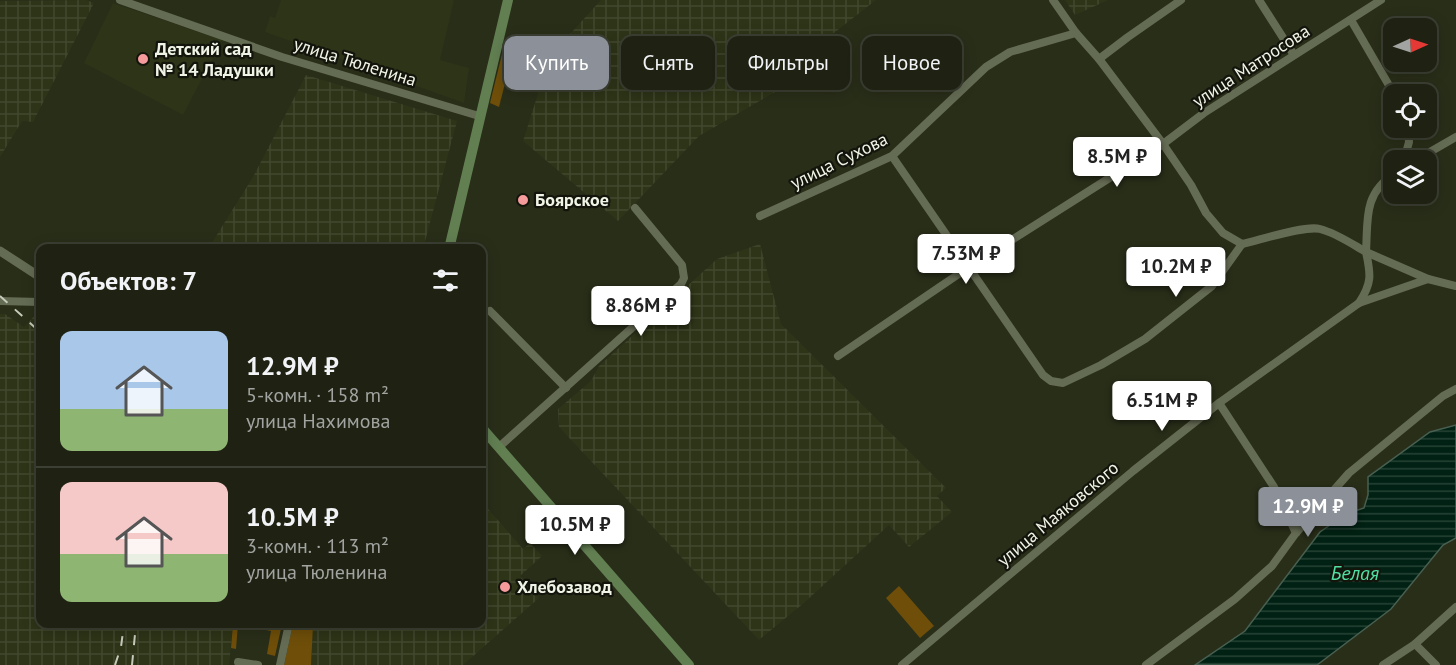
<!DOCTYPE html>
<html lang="ru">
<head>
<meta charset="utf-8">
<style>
	body { margin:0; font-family:"PT Sans",sans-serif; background:#272a1c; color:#f1f3f6; height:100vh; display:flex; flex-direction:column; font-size:22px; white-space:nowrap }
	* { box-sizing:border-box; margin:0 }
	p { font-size:20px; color:#a1a4a0 }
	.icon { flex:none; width:33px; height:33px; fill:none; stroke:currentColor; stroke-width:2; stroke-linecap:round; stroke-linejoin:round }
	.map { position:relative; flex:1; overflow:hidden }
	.sheet { position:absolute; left:36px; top:244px; width:450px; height:384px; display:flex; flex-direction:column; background:#1f2213; border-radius:12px; box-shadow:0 3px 15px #0003,0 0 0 2px #3c3f33 }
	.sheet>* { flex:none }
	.top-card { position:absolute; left:504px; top:36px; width:570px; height:54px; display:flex; gap:12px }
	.needle { width:39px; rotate:87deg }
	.tools { position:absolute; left:1383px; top:18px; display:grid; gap:12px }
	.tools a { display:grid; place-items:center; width:54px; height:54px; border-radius:12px; background:#1f2213; box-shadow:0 3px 15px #0003,0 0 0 2px #3c3f33; font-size:30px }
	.price { position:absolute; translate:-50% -51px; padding:0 14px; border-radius:6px; background:#fff; color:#222; font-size:20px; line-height:39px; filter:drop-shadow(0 2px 3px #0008) }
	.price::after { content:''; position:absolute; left:50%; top:36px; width:18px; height:14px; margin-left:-9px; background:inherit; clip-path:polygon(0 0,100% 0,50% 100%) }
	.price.current { background:#8c9099; color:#fff }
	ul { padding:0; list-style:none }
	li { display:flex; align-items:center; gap:18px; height:150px; padding:0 24px }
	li+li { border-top:2px solid #3c3f33 }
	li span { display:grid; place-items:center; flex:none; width:168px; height:120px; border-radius:12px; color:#555 }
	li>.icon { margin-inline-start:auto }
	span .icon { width:72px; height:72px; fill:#fffc; stroke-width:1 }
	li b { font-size:26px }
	h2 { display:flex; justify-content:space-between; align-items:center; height:72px; padding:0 24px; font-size:26px }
	.chip { padding:0 21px; border-radius:12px; background:#1f2213; box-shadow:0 3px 15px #0003,0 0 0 2px #3c3f33; font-size:21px; line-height:54px }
	.chip.current { background:#8c9099; color:#fff }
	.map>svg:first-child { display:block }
	.built { fill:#2d3417 }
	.industrial { fill:url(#industrial-grid) }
	.green { fill:#6e4e09 }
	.water { fill:url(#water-rules); stroke:#486052; stroke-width:1.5 }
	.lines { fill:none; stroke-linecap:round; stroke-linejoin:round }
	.minor { stroke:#656c54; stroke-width:8 }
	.tertiary { stroke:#656c54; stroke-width:9 }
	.secondary { stroke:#627f52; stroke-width:10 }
	.rail { stroke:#c7cbbc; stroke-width:2; stroke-dasharray:10 10; stroke-linecap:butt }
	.poi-dot { fill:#f59b9c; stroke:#13150c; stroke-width:2 }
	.labels { text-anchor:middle; stroke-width:4.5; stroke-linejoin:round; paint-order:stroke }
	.poi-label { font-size:18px; font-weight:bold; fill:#f0f4e6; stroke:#13150c; text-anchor:start }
	.street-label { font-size:18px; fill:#f0f4e6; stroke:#13150c }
	.water-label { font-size:20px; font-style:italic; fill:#50e0a1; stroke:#13150c }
</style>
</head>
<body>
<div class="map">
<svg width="1456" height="665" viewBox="0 0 1456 665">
	<defs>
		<pattern id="industrial-grid" width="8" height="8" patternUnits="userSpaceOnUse" patternTransform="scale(1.5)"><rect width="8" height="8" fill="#2d3417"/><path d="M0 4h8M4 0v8" fill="none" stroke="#42482e"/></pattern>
		<pattern id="water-rules" width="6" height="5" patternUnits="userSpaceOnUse" patternTransform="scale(1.5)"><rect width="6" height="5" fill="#002113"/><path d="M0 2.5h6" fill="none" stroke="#264235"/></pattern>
	</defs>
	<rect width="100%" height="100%" fill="#292e19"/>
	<!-- built -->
	<g class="built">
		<path d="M281,0H454L440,60L469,68L464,103L265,32L270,16L275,18Z"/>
		<path d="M113,3L222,40L183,115L84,63Z"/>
	</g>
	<!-- industrial -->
	<g class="industrial">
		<path d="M86,0L94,3L33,122L22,121L0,157V1Z"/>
		<path d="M601,0H876L830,36L815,69L699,136L618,221L523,141L550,56Z"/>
		<path d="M1065,0H1108L1075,15Z"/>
		<path d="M306,75L457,121L423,249H208L253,177Z"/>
		<path d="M760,244L781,324L946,488L937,496L952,512L909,547L889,525L805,602L759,640L559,427L558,409L591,381L599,366L717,259Z"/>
		<path d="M40,310V624H233L229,665H0V314H5L24,327Z"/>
		<path d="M482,502L523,549L530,543L542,556L520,576L539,598L463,665H311L313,626L316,624H482Z"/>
	</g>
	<!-- green -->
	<g class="green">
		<path d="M503,50L513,52L499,107L490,103Z"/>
		<path d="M899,586L934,626L920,638L886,598Z"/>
		<path d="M233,624H282L275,656L267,654L271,631L238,624L236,649L231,648Z"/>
		<path d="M293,624H315L313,626L311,665H284Z"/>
	</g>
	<!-- water -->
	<path class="water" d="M1456,425V538L1443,545L1391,609L1317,665H1195L1245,631L1320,532L1353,509L1358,510L1364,508L1368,495V477L1430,432Z"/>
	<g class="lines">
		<!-- minor -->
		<g class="minor">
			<path d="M120,0L282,57L479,116"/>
			<path d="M1053,0L1076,33L1099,59L1163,144L1191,185L1206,213L1223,233L1242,244"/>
			<path d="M1259,0L1294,55"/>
			<path d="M1351,20L1394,94"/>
			<path d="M1099,59L1128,37L1181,0"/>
			<path d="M892,156L1043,375L1051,381L1063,383L1101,365L1145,339L1212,286L1242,244C1260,240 1305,225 1320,229C1336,233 1352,244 1366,252C1371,275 1372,283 1359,303"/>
			<path d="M1404,160L1409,142L1408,128"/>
			<path d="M1416,160L1456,137"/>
			<path d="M1394,174C1363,194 1368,220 1366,252L1428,279"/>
			<path d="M760,216L892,156L986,67L1010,52L1076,33"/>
			<path d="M0,301L40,302"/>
			<path d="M490,311L566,388"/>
			<path d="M838,356L969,267L1163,144L1204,113L1381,0"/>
			<path d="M1219,403L1274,487L1296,533"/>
			<path d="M499,447L681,284L684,278L682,265L635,208"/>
			<path d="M1415,644L1436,665"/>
			<path d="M238,662L258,665"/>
			<path d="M280,665L289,624"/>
			<path d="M902,665L1133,471L1219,403L1359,303L1428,279L1456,286"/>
			<path d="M1146,665L1235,599L1272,566L1296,533L1349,473L1443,396L1456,389"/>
			<path d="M1383,665L1415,644L1456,607"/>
		</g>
		<!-- tertiary -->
		<path class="tertiary" d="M0,251L40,277"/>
		<!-- secondary -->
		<g class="secondary">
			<path d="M449,249L508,0"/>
			<path d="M482,428L689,665"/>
		</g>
		<!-- rail -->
		<g class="rail">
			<path d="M0,296L40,332"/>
			<path d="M115,665L121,647L124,624"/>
			<path d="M132,665L136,624"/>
		</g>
	</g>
	<!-- markers -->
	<g class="poi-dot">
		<circle cx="143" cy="59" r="6"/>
		<circle cx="523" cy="200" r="6"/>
		<circle cx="505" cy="587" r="6"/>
	</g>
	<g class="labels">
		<!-- poi labels -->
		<g class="poi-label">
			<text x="155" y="55">Детский сад<tspan x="155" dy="21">№ 14 Ладушки</tspan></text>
			<text x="535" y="206">Боярское</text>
			<text x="517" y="593">Хлебозавод</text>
		</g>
		<!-- street labels -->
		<g class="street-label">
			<text transform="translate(355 62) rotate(17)" y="6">улица Тюленина</text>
			<text transform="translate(1251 66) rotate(-33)" y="6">улица Матросова</text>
			<text transform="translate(839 161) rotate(-26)" y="6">улица Сухова</text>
			<text transform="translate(1058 514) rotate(-40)" y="6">улица Маяковского</text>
		</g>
		<!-- water labels -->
		<g class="water-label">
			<text x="1355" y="580">Белая</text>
		</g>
	</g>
</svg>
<div class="tools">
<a><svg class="needle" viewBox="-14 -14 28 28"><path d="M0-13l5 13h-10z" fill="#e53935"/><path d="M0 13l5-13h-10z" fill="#a1a4a0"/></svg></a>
<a><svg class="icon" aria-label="locate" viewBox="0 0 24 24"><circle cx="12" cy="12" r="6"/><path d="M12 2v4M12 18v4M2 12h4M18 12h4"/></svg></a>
<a><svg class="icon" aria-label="layers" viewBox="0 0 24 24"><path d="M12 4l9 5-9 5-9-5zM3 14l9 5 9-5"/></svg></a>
</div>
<b class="price" style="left:1117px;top:188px">8.5M ₽</b>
<b class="price" style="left:966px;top:285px">7.53M ₽</b>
<b class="price" style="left:1176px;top:298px">10.2M ₽</b>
<b class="price" style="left:641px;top:337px">8.86M ₽</b>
<b class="price" style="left:1162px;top:432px">6.51M ₽</b>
<b class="price current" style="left:1308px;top:538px">12.9M ₽</b>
<b class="price" style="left:575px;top:556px">10.5M ₽</b>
<div class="top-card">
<a class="chip current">Купить</a>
<a class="chip">Снять</a>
<a class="chip">Фильтры</a>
<a class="chip">Новое</a>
</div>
<section class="sheet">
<h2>Объектов: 7<svg class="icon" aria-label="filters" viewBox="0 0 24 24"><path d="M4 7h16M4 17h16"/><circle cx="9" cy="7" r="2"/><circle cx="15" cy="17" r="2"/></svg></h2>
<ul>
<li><span style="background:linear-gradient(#a9c7e8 65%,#8fb573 0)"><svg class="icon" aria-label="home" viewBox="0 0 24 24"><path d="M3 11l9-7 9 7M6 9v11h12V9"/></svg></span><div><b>12.9M ₽</b><p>5-комн. · 158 m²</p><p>улица Нахимова</p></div></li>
<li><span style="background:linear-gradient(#f6c9c9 60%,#8fb573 0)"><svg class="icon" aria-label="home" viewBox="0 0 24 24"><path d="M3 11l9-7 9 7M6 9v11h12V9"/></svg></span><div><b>10.5M ₽</b><p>3-комн. · 113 m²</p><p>улица Тюленина</p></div></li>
</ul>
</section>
</div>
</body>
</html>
